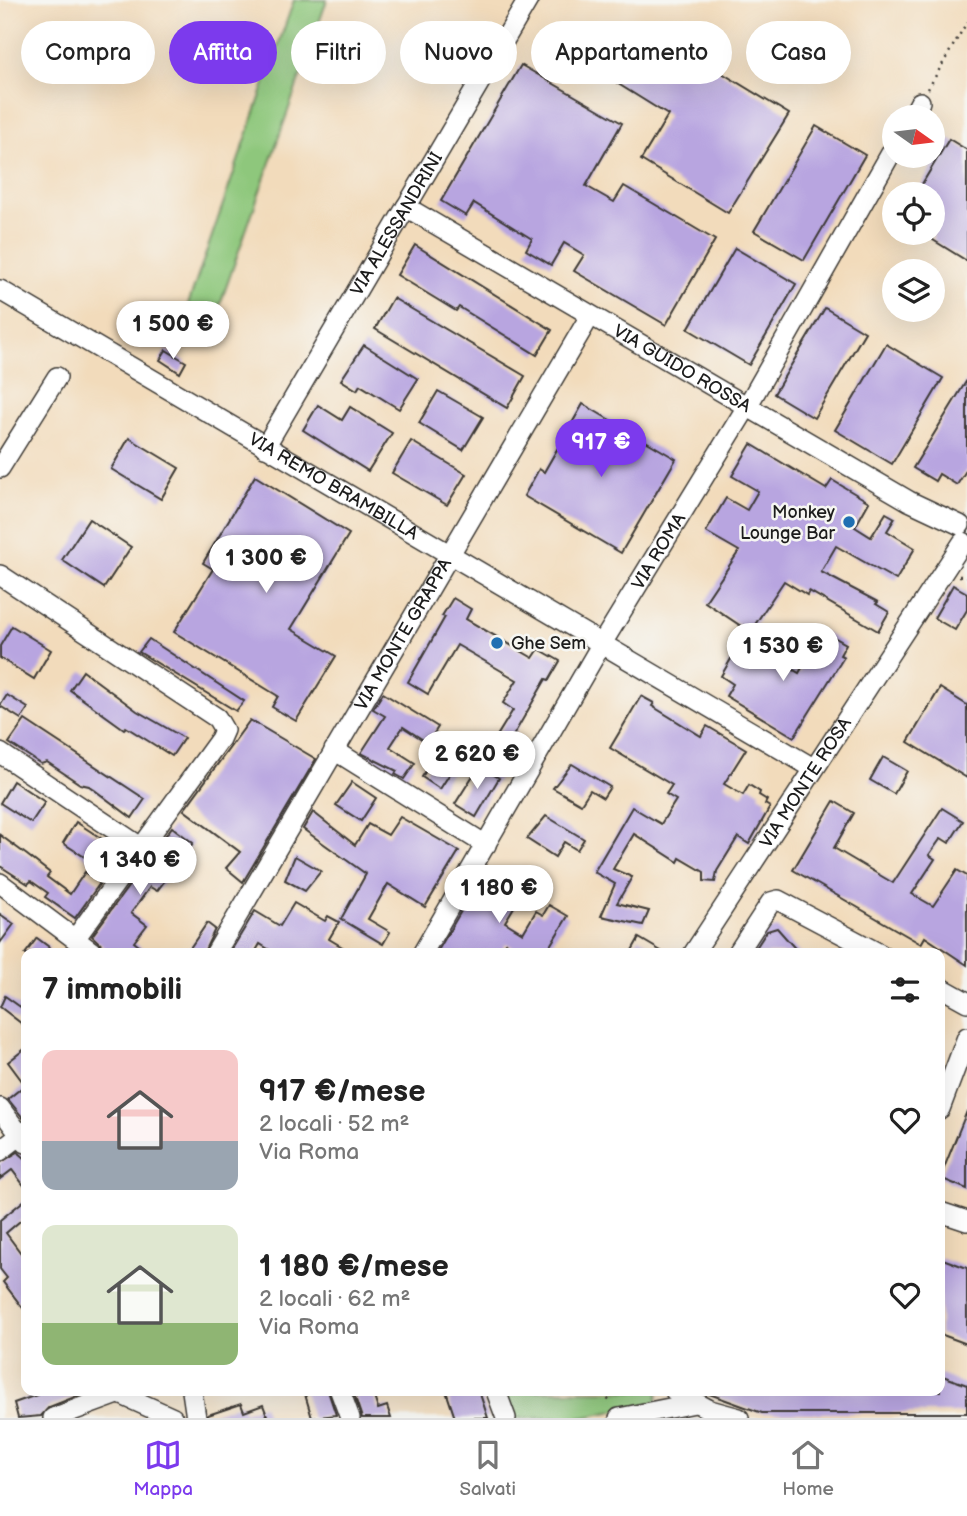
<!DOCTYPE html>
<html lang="it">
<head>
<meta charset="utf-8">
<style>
	body { margin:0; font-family:"Balsamiq Sans",sans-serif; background:#f2f2f2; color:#222; height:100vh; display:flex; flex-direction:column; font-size:26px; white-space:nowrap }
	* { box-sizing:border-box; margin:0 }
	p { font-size:23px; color:#767676 }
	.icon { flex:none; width:38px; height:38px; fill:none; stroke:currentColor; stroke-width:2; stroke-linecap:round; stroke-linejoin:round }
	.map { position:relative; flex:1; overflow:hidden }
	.side { position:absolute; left:21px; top:948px; width:924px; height:448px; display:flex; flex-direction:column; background:#fff; border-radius:14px; box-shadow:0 7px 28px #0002 }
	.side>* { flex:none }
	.banner { position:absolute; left:21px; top:21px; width:926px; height:63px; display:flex; gap:14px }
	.needle { width:46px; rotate:104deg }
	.buttons { position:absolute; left:882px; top:105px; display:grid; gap:14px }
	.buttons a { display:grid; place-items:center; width:63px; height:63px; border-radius:50%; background:#fff; box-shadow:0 7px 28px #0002; font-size:35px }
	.price { position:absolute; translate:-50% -60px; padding:0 16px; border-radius:24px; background:#fff; color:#222; font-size:23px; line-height:46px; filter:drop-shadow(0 2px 4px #0008) }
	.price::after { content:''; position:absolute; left:50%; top:42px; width:21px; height:16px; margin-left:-10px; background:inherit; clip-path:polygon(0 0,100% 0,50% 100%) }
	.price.active { background:#7c3aed; color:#fff }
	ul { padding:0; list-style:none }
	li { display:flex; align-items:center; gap:21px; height:175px; padding:0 21px }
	li span { display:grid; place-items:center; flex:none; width:196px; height:140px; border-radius:14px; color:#555 }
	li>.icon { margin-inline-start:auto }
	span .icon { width:84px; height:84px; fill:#fffc; stroke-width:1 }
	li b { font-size:30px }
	h2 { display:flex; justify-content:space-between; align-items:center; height:84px; padding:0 21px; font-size:30px }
	.chip { padding:0 24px; border-radius:32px; background:#fff; box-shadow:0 7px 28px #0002; font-size:24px; line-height:63px }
	.chip.active { background:#7c3aed; color:#fff }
	.menu { display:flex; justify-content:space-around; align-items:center; height:98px; border-top:2px solid #e0e0e0; background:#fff; font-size:19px; color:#767676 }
	.menu a { display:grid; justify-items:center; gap:4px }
	.menu .active { color:#7c3aed }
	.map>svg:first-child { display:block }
	.green { fill:#8ec77b; stroke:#55724c; stroke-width:2 }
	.building { fill:#b8a5e0 }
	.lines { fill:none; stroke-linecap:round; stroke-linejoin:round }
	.minor-casing { stroke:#3c3934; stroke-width:22 }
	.path { stroke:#3c3934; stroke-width:2.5; stroke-dasharray:2 5; stroke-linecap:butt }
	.minor { stroke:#fff; stroke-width:19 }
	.poi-dot { fill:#1f6fb2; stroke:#f6f6f2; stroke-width:2.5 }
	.labels { text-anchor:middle; stroke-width:5; stroke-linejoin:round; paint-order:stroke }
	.street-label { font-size:18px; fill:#1c1c1c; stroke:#f6f6f2 }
	.poi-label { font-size:18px; fill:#1c1c1c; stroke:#f6f6f2; text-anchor:end }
</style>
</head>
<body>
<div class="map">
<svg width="967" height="1418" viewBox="0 0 967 1418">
	<rect width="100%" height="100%" fill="#f6f6f2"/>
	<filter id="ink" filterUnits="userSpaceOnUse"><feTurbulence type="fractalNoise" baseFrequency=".0143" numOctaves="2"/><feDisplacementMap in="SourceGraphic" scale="14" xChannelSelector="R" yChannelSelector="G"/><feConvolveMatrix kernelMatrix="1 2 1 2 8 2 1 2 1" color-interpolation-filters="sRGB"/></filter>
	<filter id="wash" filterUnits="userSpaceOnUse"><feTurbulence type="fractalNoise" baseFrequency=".00686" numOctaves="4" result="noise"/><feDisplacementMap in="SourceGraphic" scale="28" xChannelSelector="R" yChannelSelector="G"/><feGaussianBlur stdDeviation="1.57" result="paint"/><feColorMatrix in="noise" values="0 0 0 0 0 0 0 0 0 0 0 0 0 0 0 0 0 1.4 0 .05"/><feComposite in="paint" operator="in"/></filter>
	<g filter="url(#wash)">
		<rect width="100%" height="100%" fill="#f2dbbb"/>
		<!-- green -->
		<g class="green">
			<path d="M294,0H327L209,336L182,322Z"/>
			<path d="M502,1391H658L657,1402L581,1418H513Z"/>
		</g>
		<g id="blocks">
			<!-- building -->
			<g class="building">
				<path d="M640,23L789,114L728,213L641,160L668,115L607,77Z"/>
				<path d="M521,65L622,123L586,186L614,202L624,186L715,240L666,325L574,271L584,255L564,243L551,265L526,250L532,239L474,203L466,216L441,201Z"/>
				<path d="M816,126L865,155L804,260L754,231Z"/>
				<path d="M949,139L967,150V261L933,240V194H916Z"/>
				<path d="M415,245L552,330L537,355L459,307L456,311L397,275Z"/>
				<path d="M735,248L796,284L749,365L688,329Z"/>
				<path d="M393,298L525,376L507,408L375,329Z"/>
				<path d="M825,308L865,332L814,418L774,394Z"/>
				<path d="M886,344L943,378L892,464L835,430Z"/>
				<path d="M364,345L418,379L399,409L360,385L357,390L341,380Z"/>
				<path d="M166,350L186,362L180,373L160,360Z"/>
				<path d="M967,380V469L957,485L939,474L935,481L913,468Z"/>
				<path d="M438,391L483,417L463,450L419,423Z"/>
				<path d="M583,404L676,459L621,553L524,496L539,469L544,472Z"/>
				<path d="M318,405L342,420L350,407L392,433L368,471L303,430Z"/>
				<path d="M129,438L179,468L161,499L111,469Z"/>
				<path d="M411,441L466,474L447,505L392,473Z"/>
				<path d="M751,444L826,489L832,480L869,502L855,527L871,537L886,513L895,518L887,531L915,548L896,580L836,546L821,572L878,602L876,604L889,612L878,631L809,591L807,595L784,581L750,632L705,602L739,551L706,532L726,498L747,510L758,491L732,476Z"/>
				<path d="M255,476L349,534L291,629L336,656L296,721L272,707L278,696L174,632L213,569L203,563Z"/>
				<path d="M89,519L131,547L104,588L62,560Z"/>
				<path d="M953,585L967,593V610L955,630L934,618Z"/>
				<path d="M453,598L471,609L466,619L533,658L539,649L560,661L549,680L546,679L509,743L497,736L513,710L503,703L517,680L457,645L428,694L408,682L445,617L442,616Z"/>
				<path d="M12,626L51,650L34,679L0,658V646Z"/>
				<path d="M823,631L846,644L840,655L844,657L794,737L726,696L733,684L721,676L735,652L747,659L755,647L799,673Z"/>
				<path d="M149,639L244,701L236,711L139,652Z"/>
				<path d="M83,671L137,711L184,738L172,756L126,727L124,729L70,690Z"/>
				<path d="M940,688L967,705V778L908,742Z"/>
				<path d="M383,693L438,727L428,743L403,727L390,747L415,763L404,779L395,774L397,771L361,753L385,716L373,709Z"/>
				<path d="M7,695L28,708L21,719L0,706Z"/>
				<path d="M641,696L654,703L652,706L701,736L707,726L746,749L724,784L743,795L749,785L760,792L759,795L767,800L765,804L770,807L749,844L738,837L717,871L715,882L704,881V872L680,858L678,862L634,834L613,869L632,877L617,903L649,911L643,925L601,916L615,884L594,872L632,807L661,824L676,800L666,794L672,785L610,748Z"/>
				<path d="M25,720L145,799L132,818L89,786L80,784L47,762L41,764L9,743Z"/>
				<path d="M250,720L316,759L243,882L226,868L240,852L184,810Z"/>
				<path d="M438,752L456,764L440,789L422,777Z"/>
				<path d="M883,757L907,771L894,794L870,780Z"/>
				<path d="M572,764L610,787L603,798L590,790L581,804L553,788Z"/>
				<path d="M479,766L499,778L476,817L455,804Z"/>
				<path d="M13,781L45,802L31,823L0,803Z"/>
				<path d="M352,782L376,798L361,821L336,805Z"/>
				<path d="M834,801L854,813L834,848L893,883L942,808L963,821L949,843L941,838L929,855L935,859L912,894L933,906L957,870L967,876V965L925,937L921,944L793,870Z"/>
				<path d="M313,812L355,845L368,824L388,835L400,817L459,851L425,907L388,884L368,919L390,932L383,944L341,919L366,874L303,829Z"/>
				<path d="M546,816L584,839L577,850L564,842L555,857L527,839Z"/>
				<path d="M76,822L107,842L94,863L63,843Z"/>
				<path d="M172,827L193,843L157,891L150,887L131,913L147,925L134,942L149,954H111L92,936Z"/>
				<path d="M0,835L27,855L50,873L47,877L70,894L85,872L100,883L75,918L45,897L48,893L31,881L28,884L0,866Z"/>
				<path d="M295,856L321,871L305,891L285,880Z"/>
				<path d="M482,875L520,897L505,922L523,933L536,911L543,915L549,905L568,916L545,954H523L506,943L500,954H436Z"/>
				<path d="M294,903L325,921L328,916L339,922L329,939L354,954H276L260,944L254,954H229L255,911L280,926Z"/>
				<path d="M0,914L14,924L0,943Z"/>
				<path d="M207,923L215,929L203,954H186Z"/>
				<path d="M777,928L800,954H752L767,931Z"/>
				<path d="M37,938L49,947L44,954H25Z"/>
				<path d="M639,938L666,954H630Z"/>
				<path d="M5,996L26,1011V1027L0,1007Z"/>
				<path d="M26,1048V1119H24L8,1099L25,1085L8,1062Z"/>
				<path d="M967,1111V1189L940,1178Z"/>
				<path d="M18,1152L26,1159V1188L12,1170L0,1179V1163Z"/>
				<path d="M26,1199V1216L6,1233L26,1260V1312L3,1282L7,1278L0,1269V1220Z"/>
				<path d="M940,1258L967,1268V1344L940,1334Z"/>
				<path d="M940,1375L967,1385V1413H762L701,1391H940Z"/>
				<path d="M48,1391H90L49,1407L41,1416L18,1418L14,1403Z"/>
				<path d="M304,1391H328L336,1415L312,1418Z"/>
				<path d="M353,1391H372L378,1409L387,1406L391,1418H362Z"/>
				<path d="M446,1391H479L488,1418H455Z"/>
				<path d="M241,1404L244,1412L263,1405L268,1418H208V1415Z"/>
			</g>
		</g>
	</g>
	<g filter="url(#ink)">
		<use href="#blocks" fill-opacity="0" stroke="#3c3934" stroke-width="2"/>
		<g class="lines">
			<defs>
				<g id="minor">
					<path d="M912,117L920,102"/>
					<path id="s1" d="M406,207L909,501L960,525"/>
					<path id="s2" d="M0,290L813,768"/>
					<path id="s3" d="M265,447L528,0"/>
					<path d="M0,468L57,377"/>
					<path d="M0,575L217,718L224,730L220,739L75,939"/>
					<path d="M334,750L486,845"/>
					<path d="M0,753L142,848"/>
					<path d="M0,883L95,954"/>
					<path id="s4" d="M215,954L590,316"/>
					<path id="s5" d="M422,954L601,645L748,405L894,148"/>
					<path id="s6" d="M693,954L963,542"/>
					<path d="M737,954L771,902L778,900L880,954"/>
					<path d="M940,987L967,1002"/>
					<path d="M0,1108L26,1143"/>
					<path d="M940,1109L967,1037"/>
					<path d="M0,1151L26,1131"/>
					<path d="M940,1212L967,1221"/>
					<path d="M192,1391L196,1418"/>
					<path d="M340,1391L350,1418"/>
					<path d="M496,1391L506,1418"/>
					<path d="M675,1391L710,1410L739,1418"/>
					<path d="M120,1394L173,1418"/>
					<path d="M53,1418L126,1391"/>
					<path d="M619,1418L695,1403"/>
				</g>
			</defs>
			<!-- minor casing -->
			<use href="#minor" class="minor-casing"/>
			<!-- path -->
			<g class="path">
				<path d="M928,89L967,22"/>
				<path d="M959,576H967"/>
				<path d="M596,1391L613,1403"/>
			</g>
			<!-- minor -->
			<use href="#minor" class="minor"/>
		</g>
	</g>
	<!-- markers -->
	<g class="poi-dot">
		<circle cx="849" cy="522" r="7"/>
		<circle cx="497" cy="643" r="7"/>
	</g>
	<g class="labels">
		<!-- street labels -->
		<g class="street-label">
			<text dy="6" stroke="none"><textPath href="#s3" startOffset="259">VIA ALESSANDRINI</textPath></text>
			<text dy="6" stroke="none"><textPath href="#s1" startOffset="320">VIA GUIDO ROSSA</textPath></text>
			<text dy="6" stroke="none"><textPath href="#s2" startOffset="387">VIA REMO BRAMBILLA</textPath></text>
			<text dy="6" stroke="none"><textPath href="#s5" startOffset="467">VIA ROMA</textPath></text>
			<text dy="6" stroke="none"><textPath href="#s4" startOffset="371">VIA MONTE GRAPPA</textPath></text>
			<text dy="6" stroke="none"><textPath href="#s6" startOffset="205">VIA MONTE ROSA</textPath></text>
		</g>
		<!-- poi labels -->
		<g class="poi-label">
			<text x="835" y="518">Monkey<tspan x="835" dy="21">Lounge Bar</tspan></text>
			<text x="511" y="649" text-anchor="start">Ghe Sem</text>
		</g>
	</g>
</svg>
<div class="buttons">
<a><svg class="needle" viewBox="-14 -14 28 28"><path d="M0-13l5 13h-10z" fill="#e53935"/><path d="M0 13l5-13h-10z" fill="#767676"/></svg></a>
<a><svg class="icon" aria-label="locate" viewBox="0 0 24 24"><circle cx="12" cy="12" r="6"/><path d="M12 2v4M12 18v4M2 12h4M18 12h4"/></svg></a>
<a><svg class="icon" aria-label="layers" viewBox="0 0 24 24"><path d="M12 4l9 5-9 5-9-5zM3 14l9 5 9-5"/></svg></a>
</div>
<b class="price" style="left:173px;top:361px">1 500 €</b>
<b class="price active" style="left:601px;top:479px">917 €</b>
<b class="price" style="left:266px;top:595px">1 300 €</b>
<b class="price" style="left:783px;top:683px">1 530 €</b>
<b class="price" style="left:477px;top:791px">2 620 €</b>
<b class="price" style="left:140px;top:897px">1 340 €</b>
<b class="price" style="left:499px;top:925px">1 180 €</b>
<div class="banner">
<a class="chip">Compra</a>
<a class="chip active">Affitta</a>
<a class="chip">Filtri</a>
<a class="chip">Nuovo</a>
<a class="chip">Appartamento</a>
<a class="chip">Casa</a>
</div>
<section class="side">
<h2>7 immobili<svg class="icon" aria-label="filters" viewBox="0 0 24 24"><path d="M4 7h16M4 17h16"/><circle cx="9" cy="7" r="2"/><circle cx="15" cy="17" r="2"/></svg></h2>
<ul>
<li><span style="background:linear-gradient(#f6c9c9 65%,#9aa5b1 0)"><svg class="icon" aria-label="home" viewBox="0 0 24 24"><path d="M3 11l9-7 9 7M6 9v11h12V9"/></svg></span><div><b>917 €/mese</b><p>2 locali · 52 m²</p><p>Via Roma</p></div><svg class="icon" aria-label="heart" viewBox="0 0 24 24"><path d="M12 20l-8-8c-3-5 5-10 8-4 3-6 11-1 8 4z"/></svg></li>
<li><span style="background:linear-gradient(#dfe7d0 70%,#8fb573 0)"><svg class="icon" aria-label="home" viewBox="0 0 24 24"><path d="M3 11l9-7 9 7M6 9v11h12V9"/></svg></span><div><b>1 180 €/mese</b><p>2 locali · 62 m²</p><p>Via Roma</p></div><svg class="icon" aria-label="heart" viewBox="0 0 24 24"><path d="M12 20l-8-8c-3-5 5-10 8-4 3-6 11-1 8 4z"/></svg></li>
</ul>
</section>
</div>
<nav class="menu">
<a class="active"><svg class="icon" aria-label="map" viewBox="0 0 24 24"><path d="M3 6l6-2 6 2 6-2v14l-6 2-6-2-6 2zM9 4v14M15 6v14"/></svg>Mappa</a>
<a><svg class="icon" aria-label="saved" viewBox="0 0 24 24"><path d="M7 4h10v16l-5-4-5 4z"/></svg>Salvati</a>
<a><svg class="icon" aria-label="home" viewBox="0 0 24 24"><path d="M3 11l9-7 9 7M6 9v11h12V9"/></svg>Home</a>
</nav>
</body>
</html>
